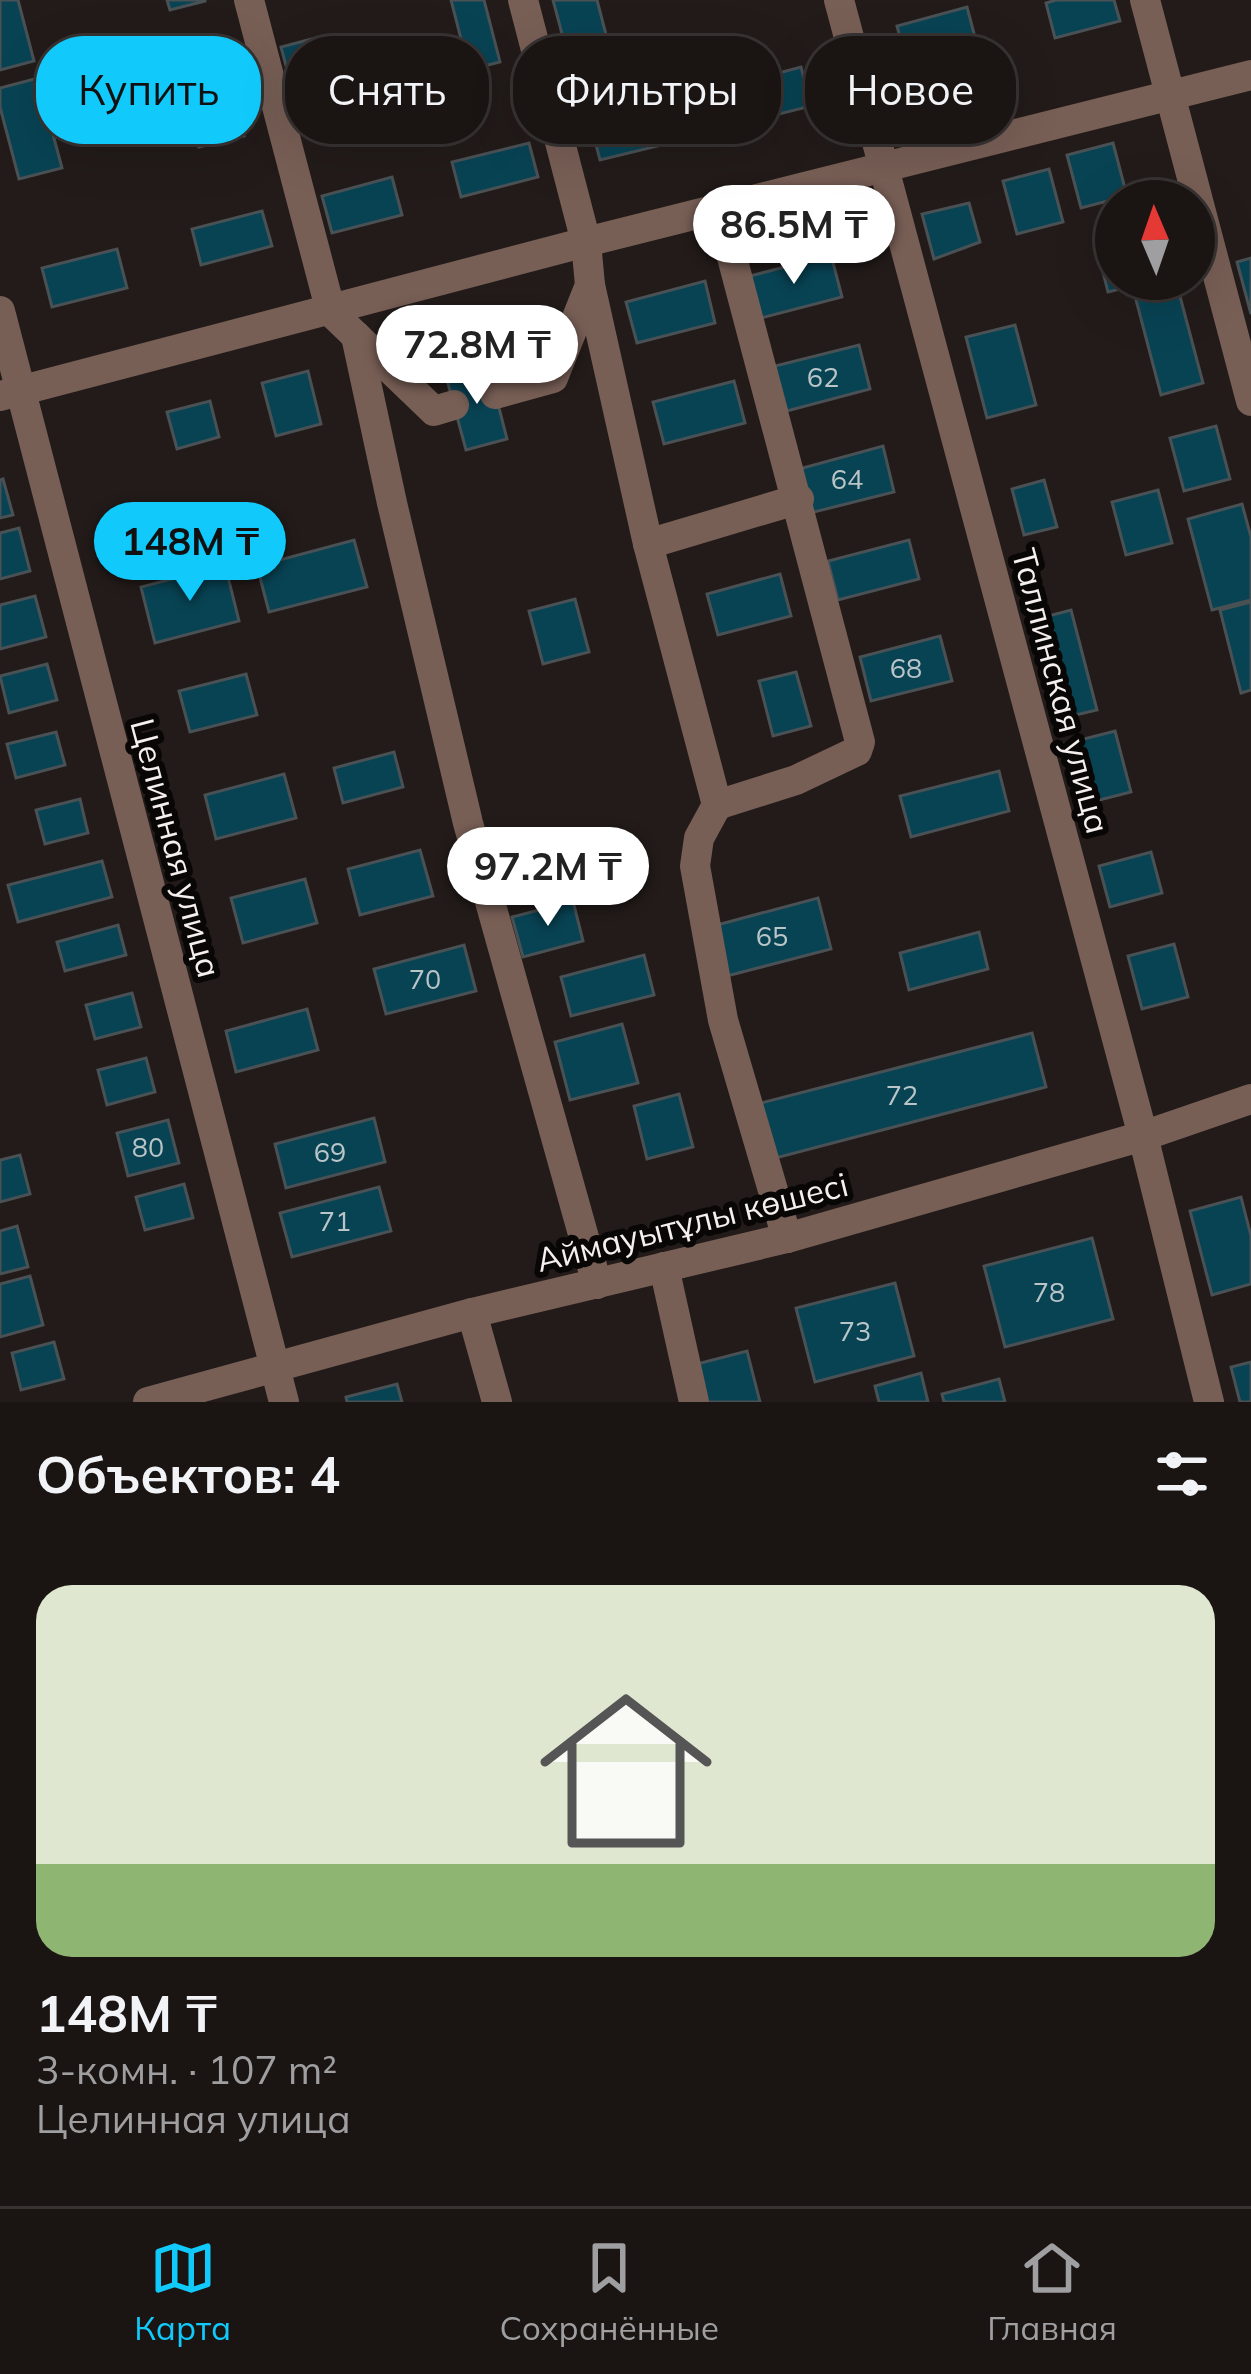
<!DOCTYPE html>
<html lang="ru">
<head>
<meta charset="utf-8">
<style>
	body { margin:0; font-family:Mulish,sans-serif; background:#272121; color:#f1f3f6; height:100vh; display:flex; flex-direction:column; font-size:45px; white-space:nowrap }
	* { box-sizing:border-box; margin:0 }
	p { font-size:39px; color:#9f9ea0 }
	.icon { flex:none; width:66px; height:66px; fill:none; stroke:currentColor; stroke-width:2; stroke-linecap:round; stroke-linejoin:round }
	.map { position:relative; height:1402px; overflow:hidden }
	.panel { display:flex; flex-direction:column; background:#1a1413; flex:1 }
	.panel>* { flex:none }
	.top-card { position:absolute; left:36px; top:36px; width:1179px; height:108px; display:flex; gap:24px }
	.needle { width:78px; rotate:358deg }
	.tools { position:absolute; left:1095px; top:180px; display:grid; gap:24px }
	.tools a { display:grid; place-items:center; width:120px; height:120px; border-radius:50%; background:#1a1413; box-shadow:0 12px 48px #0002,0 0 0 3px #383333; font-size:60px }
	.price { position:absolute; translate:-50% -102px; padding:0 27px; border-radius:42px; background:#fff; color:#222; font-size:39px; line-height:78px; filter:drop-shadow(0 3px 6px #0008) }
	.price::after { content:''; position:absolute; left:50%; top:72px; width:36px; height:27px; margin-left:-18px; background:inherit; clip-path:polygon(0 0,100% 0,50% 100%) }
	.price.active { background:#11cafb; color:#111 }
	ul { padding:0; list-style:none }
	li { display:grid; align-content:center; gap:24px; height:636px; padding:0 36px }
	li+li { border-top:3px solid #383333 }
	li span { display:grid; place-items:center; height:372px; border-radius:36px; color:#555 }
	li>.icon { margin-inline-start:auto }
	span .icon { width:216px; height:216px; fill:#fffc; stroke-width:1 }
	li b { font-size:51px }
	h2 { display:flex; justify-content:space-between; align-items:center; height:144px; padding:0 36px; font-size:51px }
	.chip { padding:0 42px; border-radius:48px; background:#1a1413; box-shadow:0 12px 48px #0002,0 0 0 3px #383333; font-size:42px; line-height:108px }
	.chip.active { background:#11cafb; color:#111 }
	.tabs { display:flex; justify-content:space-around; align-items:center; height:168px; border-top:3px solid #383333; background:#1a1413; font-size:33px; color:#9f9ea0 }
	.tabs a { display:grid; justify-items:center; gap:6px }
	.tabs .active { color:#11cafb }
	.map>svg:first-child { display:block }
	.building { fill:#084354; stroke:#495154; stroke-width:3 }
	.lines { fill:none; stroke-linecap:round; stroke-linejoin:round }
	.minor { stroke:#785f56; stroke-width:30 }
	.labels { text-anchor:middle; stroke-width:12; stroke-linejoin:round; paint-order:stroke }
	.number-label { font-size:27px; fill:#bac5c8 }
	.street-label { font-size:33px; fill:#f5f0ee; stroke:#090706 }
</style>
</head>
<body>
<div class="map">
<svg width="1251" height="1402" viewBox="0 0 1251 1402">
	<rect width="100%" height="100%" fill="#221b19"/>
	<!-- building -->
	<g class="building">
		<path d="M0,0H18L34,61L0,70Z"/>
		<path d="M167,0H205V1L170,10Z"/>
		<path d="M451,0H484L500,62L469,70Z"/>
		<path d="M553,0H597L615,69L574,79Z"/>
		<path d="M1056,0H1114L1120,21L1055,38L1046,3Z"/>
		<path d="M967,7L981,60L911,78L897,26Z"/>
		<path d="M315,38L333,105L299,114L281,47Z"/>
		<path d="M222,54L244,136L199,147L178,66Z"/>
		<path d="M801,67L811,106L743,123L733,85Z"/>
		<path d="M38,78L62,168L19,179L0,107V88Z"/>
		<path d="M655,101L666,144L600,160L589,118Z"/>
		<path d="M529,143L538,177L461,197L452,162Z"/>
		<path d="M1113,143L1127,196L1081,208L1067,155Z"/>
		<path d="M1049,169L1063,222L1017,234L1003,181Z"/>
		<path d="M392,177L402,215L332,233L322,196Z"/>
		<path d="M969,203L980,242L934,259L922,214Z"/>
		<path d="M262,211L272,246L201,265L192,229Z"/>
		<path d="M1116,243V279H1161L1108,292L1097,248Z"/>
		<path d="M117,249L127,288L52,307L42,268Z"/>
		<path d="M831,255L842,297L757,319L746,277Z"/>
		<path d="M1251,258V314L1237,262Z"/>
		<path d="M705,281L715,323L637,343L626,302Z"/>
		<path d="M1177,285L1203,383L1161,395L1135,296Z"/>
		<path d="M1015,325L1036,405L987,418L966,337Z"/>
		<path d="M859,345L870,389L787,411L775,366Z"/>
		<path d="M488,365L507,439L466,450L446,376Z"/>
		<path d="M308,371L321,424L276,436L262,383Z"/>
		<path d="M734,381L745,423L664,444L653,402Z"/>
		<path d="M210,401L219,437L177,449L167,412Z"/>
		<path d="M1216,426L1230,479L1184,491L1170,438Z"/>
		<path d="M883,446L894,492L810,513L799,469Z"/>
		<path d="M3,479L13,515L0,518V480Z"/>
		<path d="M1044,480L1057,527L1024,535L1012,489Z"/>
		<path d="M1158,490L1172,543L1126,555L1112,502Z"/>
		<path d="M1242,504L1251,537V600L1212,610L1188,519Z"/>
		<path d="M19,528L30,571L0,579V533Z"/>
		<path d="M354,540L367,587L269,612L257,566Z"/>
		<path d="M909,540L919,579L838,600L828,561Z"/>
		<path d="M225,565L239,621L155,643L141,587Z"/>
		<path d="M780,574L791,616L718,635L707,594Z"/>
		<path d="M35,596L46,637L0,649V605Z"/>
		<path d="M575,599L589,652L543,664L529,611Z"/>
		<path d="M1251,602V690L1241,693L1220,610Z"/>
		<path d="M1071,610L1097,710L1059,719L1033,620Z"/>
		<path d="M940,636L952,681L871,701L860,657Z"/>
		<path d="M47,664L57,700L9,713L0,676Z"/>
		<path d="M796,672L811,726L773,736L759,681Z"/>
		<path d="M246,674L257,715L190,732L179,691Z"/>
		<path d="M1115,731L1131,792L1080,805L1064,744Z"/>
		<path d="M56,732L65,765L16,778L7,744Z"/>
		<path d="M394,752L403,787L343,803L334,768Z"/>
		<path d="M999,771L1009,811L911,837L900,796Z"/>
		<path d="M284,774L296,818L216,839L205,795Z"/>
		<path d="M80,799L88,833L45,844L36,810Z"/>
		<path d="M420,850L433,896L360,915L348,869Z"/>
		<path d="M1151,852L1162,893L1110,907L1099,866Z"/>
		<path d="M102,861L112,897L18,922L8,885Z"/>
		<path d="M305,879L317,923L243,943L231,898Z"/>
		<path d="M818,898L831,949L727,976L713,926Z"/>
		<path d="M573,901L583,941L523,957L512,917Z"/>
		<path d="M118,925L126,955L65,971L57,942Z"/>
		<path d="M979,932L988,969L909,990L900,953Z"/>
		<path d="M1174,944L1188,997L1142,1009L1128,956Z"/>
		<path d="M464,945L476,991L386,1014L374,969Z"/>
		<path d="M644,955L654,995L571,1016L561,977Z"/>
		<path d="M132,993L141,1027L95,1039L86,1005Z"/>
		<path d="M307,1009L318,1050L236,1072L226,1031Z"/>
		<path d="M622,1024L638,1083L570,1100L555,1042Z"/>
		<path d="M1032,1033L1046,1087L772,1159L757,1104Z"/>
		<path d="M146,1058L155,1092L107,1105L98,1070Z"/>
		<path d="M679,1094L693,1147L647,1159L634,1106Z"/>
		<path d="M374,1118L385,1162L286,1188L275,1144Z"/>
		<path d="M168,1120L179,1163L128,1176L117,1133Z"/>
		<path d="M20,1155L30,1194L0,1202V1160Z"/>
		<path d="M184,1184L193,1218L145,1230L136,1197Z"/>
		<path d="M379,1187L391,1231L292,1257L280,1213Z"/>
		<path d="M1241,1197L1251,1236V1284L1212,1295L1190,1211Z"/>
		<path d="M17,1226L28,1267L0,1274V1231Z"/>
		<path d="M1092,1238L1113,1319L1005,1347L984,1266Z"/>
		<path d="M30,1276L43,1325L0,1337V1284Z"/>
		<path d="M895,1283L914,1356L815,1382L796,1308Z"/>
		<path d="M54,1342L64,1379L21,1390L12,1353Z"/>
		<path d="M747,1351L760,1402H703L693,1365Z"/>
		<path d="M1251,1362V1402H1240L1231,1367Z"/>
		<path d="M921,1373L928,1402H879L875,1386Z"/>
		<path d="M999,1379L1005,1402H944L942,1394Z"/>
		<path d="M397,1384L402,1402H347L346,1397Z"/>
	</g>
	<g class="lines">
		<!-- minor -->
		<g class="minor">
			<path d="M249,0L331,312L434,411L454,405"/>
			<path d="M839,0L1143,1136L1209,1402"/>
			<path d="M1145,0L1251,401"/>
			<path d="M590,285L648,544L717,805L796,780L857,751L860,742L719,208"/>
			<path d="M0,311L284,1402"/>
			<path d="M356,336L392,503L468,823L597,1284"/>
			<path d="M495,394L553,378L590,285L586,242L523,0"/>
			<path d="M0,396L586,242L1251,75"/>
			<path d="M648,544L799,499"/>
			<path d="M717,805L699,838L695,866L723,1020L787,1238"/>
			<path d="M664,1267L694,1402"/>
			<path d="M472,1313L497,1402"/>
			<path d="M148,1402L472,1313L787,1238L1143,1136L1251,1099"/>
		</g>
	</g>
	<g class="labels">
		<!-- number labels -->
		<g class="number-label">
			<text x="823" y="387">62</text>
			<text x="847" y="489">64</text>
			<text x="906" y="678">68</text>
			<text x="772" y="946">65</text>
			<text x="425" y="989">70</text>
			<text x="902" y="1105">72</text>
			<text x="148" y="1157">80</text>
			<text x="330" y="1162">69</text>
			<text x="335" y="1231">71</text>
			<text x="1049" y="1302">78</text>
			<text x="855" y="1341">73</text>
		</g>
		<!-- street labels -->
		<g class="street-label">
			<text transform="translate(1061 691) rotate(75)" y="12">Таллинская улица</text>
			<text transform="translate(176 848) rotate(75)" y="12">Целинная улица</text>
			<text transform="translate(692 1222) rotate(-14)" y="12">Аймауытұлы көшесі</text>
		</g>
	</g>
</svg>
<div class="tools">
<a><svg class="needle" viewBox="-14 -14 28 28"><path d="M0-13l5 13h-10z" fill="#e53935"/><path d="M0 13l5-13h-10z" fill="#9f9ea0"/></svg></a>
</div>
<b class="price" style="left:794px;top:287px">86.5M ₸</b>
<b class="price" style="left:477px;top:407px">72.8M ₸</b>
<b class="price active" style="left:190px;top:604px">148M ₸</b>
<b class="price" style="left:548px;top:929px">97.2M ₸</b>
<div class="top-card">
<a class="chip active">Купить</a>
<a class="chip">Снять</a>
<a class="chip">Фильтры</a>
<a class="chip">Новое</a>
</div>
</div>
<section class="panel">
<h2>Объектов: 4<svg class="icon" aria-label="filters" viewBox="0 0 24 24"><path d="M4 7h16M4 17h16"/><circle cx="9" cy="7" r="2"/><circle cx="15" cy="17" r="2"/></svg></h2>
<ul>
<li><span style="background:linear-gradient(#dfe7d0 75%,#8fb573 0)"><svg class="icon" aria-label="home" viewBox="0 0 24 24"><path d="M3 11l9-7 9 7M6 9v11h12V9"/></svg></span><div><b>148M ₸</b><p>3-комн. · 107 m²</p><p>Целинная улица</p></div></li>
</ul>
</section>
<nav class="tabs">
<a class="active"><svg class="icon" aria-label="map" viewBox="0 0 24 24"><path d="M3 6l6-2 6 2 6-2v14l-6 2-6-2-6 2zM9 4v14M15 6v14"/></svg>Карта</a>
<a><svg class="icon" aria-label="saved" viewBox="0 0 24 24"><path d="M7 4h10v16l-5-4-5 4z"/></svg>Сохранённые</a>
<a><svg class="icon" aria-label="home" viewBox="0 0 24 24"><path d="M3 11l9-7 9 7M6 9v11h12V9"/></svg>Главная</a>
</nav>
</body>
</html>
